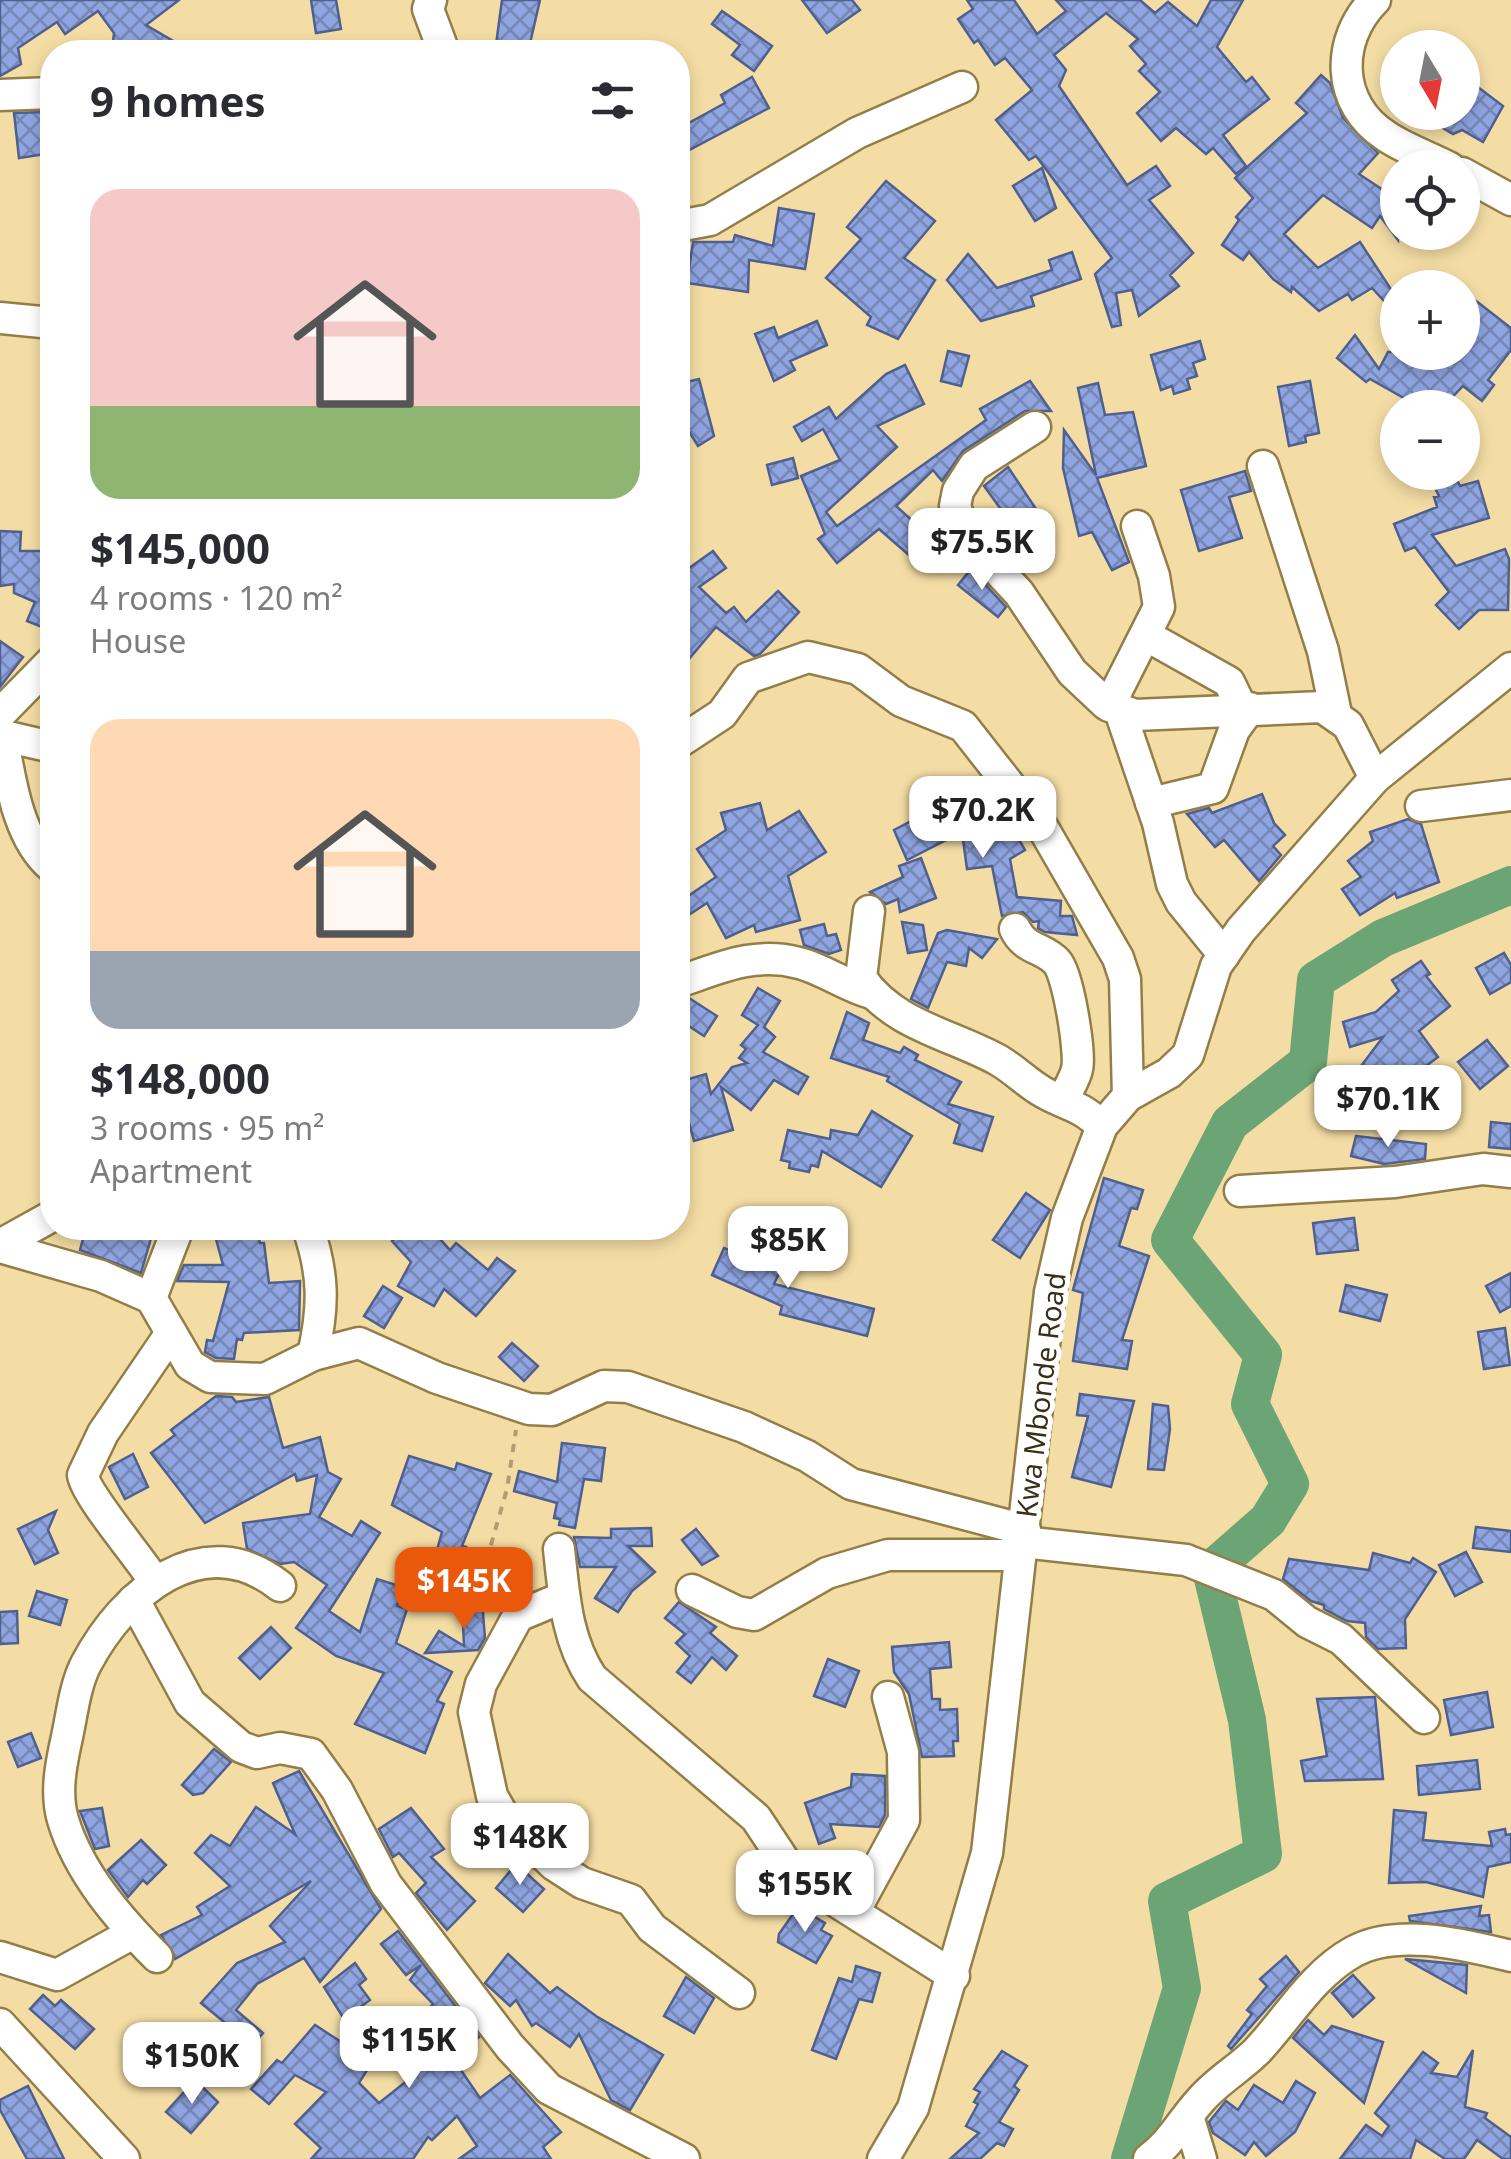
<!DOCTYPE html>
<html lang="en">
<head>
<meta charset="utf-8">
<style>
	body { margin:0; font-family:"Noto Sans",sans-serif; background:#f7f7f7; color:#2b2b33; height:100vh; display:flex; flex-direction:column; font-size:38px; white-space:nowrap }
	* { box-sizing:border-box; margin:0 }
	p { font-size:32px; color:#7c7c81 }
	.icon { flex:none; width:55px; height:55px; fill:none; stroke:currentColor; stroke-width:2; stroke-linecap:round; stroke-linejoin:round }
	.map { position:relative; flex:1; overflow:hidden }
	.details { position:absolute; left:40px; top:40px; width:650px; height:1200px; display:flex; flex-direction:column; background:#fff; border-radius:40px; box-shadow:0 5px 15px #0003 }
	.details>* { flex:none }
	.needle { width:65px; rotate:170deg }
	.buttons { position:absolute; left:1380px; top:30px; display:grid; gap:20px }
	.buttons a { display:grid; place-items:center; width:100px; height:100px; border-radius:50%; background:#fff; box-shadow:0 5px 15px #0003; font-size:50px }
	.price { position:absolute; translate:-50% -85px; padding:0 22px; border-radius:20px; background:#fff; color:#222; font-size:32px; line-height:65px; filter:drop-shadow(0 2px 5px #0008) }
	.price::after { content:''; position:absolute; left:50%; top:60px; width:30px; height:22px; margin-left:-15px; background:inherit; clip-path:polygon(0 0,100% 0,50% 100%) }
	.price.on { background:#ea580c; color:#fff }
	ul { padding:0; list-style:none }
	li { display:grid; align-content:center; gap:20px; height:530px; padding:0 50px }
	li span { display:grid; place-items:center; height:310px; border-radius:30px; color:#555 }
	li>.icon { margin-inline-start:auto }
	span .icon { width:180px; height:180px; fill:#fffc; stroke-width:1 }
	li b { font-size:42px }
	h2 { display:flex; justify-content:space-between; align-items:center; height:120px; padding:0 50px; font-size:42px }
	.map>svg:first-child { display:block }
	.lines { fill:none; stroke-linecap:round; stroke-linejoin:round }
	.river { stroke:#6ba475; stroke-width:38 }
	.building { fill:url(#building-cross-hatch); stroke:#50608e; stroke-width:2.5 }
	.minor-casing { stroke:#937e48; stroke-width:35 }
	.path { stroke:#af9e71; stroke-width:4; stroke-dasharray:8 8; stroke-linecap:butt }
	.minor { stroke:#fff; stroke-width:30 }
	.labels { text-anchor:middle; stroke-width:10; stroke-linejoin:round; paint-order:stroke }
	.street-label { font-size:28px; fill:#372f18; stroke:#fff }
</style>
</head>
<body>
<div class="map">
<svg width="1511" height="2159" viewBox="0 0 1511 2159">
	<defs>
		<pattern id="building-cross-hatch" width="8" height="8" patternUnits="userSpaceOnUse" patternTransform="scale(2.5)"><rect width="8" height="8" fill="#8fa5e1"/><path d="M0 0l8 8M0 8l8-8" fill="none" stroke="#7687b5"/></pattern>
	</defs>
	<rect width="100%" height="100%" fill="#f4dda4"/>
	<g class="lines">
		<!-- river -->
		<path class="river" d="M1130,2159L1182,1988L1167,1901L1263,1854L1247,1720L1211,1570L1268,1520L1290,1484L1250,1404L1263,1355L1170,1240L1230,1123L1308,1062L1316,980L1383,938L1511,885"/>
	</g>
	<!-- building -->
	<g class="building">
		<path d="M0,0H179L146,25L192,52H112L114,33L98,11L65,34L57,22L18,48L21,64L0,76Z"/>
		<path d="M311,0H336L341,29L316,33Z"/>
		<path d="M502,0H540L528,52H495Z"/>
		<path d="M802,0H852L860,10L827,33Z"/>
		<path d="M967,0H1014L1037,34L1066,11L1056,0H1140L1155,13L1168,2L1197,26L1211,0H1243L1217,47L1246,82L1252,77L1269,99L1223,135L1246,166L1236,174L1213,148L1206,154L1176,128L1161,141L1137,113L1160,92L1139,71L1146,64L1130,46L1138,39L1106,13L1054,55L1066,70L1059,86L1127,185L1156,166L1170,186L1149,200L1193,253L1170,275L1179,286L1139,316L1132,290L1116,293L1121,325L1112,327L1095,274L1112,258L1036,156L1029,160L996,120L1032,90L1005,58L995,65L978,40L974,43L958,19L973,9Z"/>
		<path d="M722,11L772,46L754,71L732,55L740,45L712,24Z"/>
		<path d="M1321,75L1330,83L1343,118L1378,153L1359,174L1398,200V240L1380,216L1372,228L1323,195L1284,234L1318,268L1360,242L1398,300L1395,313L1372,288L1352,300L1348,294L1319,311L1292,287L1291,292L1273,279L1249,252L1243,260L1222,245L1239,220L1236,217L1253,198L1235,178L1307,113L1296,103Z"/>
		<path d="M1462,75L1503,106L1483,142L1462,130L1453,134L1416,112H1462Z"/>
		<path d="M752,77L769,108L678,156V129L725,103L721,95Z"/>
		<path d="M44,112V119L52,118V153L19,158L14,113Z"/>
		<path d="M1042,168L1056,208L1035,221L1013,186Z"/>
		<path d="M886,181L935,221L904,258L935,280L898,339L867,325L871,317L826,278L861,239L847,227Z"/>
		<path d="M779,208L814,214L805,269L749,260L748,292L687,283L693,242H733L735,235L773,246Z"/>
		<path d="M1072,252L1081,279L1031,296L1034,306L981,321L947,280L968,254L997,288L1052,270L1049,260Z"/>
		<path d="M1462,290L1511,328V350L1488,380L1494,385L1482,401L1463,386L1442,408H1434L1423,397L1418,406L1370,379L1366,382L1337,358L1355,335L1379,369L1388,352H1462Z"/>
		<path d="M817,321L827,345L790,361L795,370L774,381L755,334L774,327L778,338Z"/>
		<path d="M1200,341L1205,359L1193,363L1197,376L1187,379L1190,389L1174,394L1172,386L1161,390L1151,355Z"/>
		<path d="M948,351L969,356L961,386L941,381Z"/>
		<path d="M905,365L924,404L877,426L897,447L826,512L837,526L986,420L980,409L1030,381L1051,411H1025L963,451L942,481L933,470L896,506L944,549L926,570L879,529L837,563L818,539L825,534L801,476L840,460L823,429L802,441L794,427L829,407L836,419L886,374Z"/>
		<path d="M699,379L714,436L698,446L690,433L678,442V384Z"/>
		<path d="M1310,381L1319,433L1305,436L1306,442L1289,446L1278,387Z"/>
		<path d="M1098,383L1105,415L1133,412L1146,466L1097,478L1129,562L1112,570L1092,532L1079,536L1063,468L1064,430L1096,475L1078,388Z"/>
		<path d="M793,458L798,478L772,485L767,465Z"/>
		<path d="M1008,467L1052,533L1029,548L984,486Z"/>
		<path d="M1245,471L1251,491L1229,497L1242,538L1199,551L1181,490Z"/>
		<path d="M1427,472H1453L1460,486L1478,481L1489,518L1432,535L1456,566L1505,549L1509,559L1508,610H1479L1459,629L1436,605L1449,592L1415,547L1405,551L1394,524L1437,507L1434,497L1439,496Z"/>
		<path d="M0,531L21,532L20,551H43V583L52,562V631L27,621L35,602L14,593V584L0,586Z"/>
		<path d="M713,551L726,568L699,587L726,613L734,607L746,622L778,591L799,612L760,654L754,656L716,627L689,659L678,649V576Z"/>
		<path d="M971,569L1006,607L998,617L958,585Z"/>
		<path d="M0,641L23,657L0,687Z"/>
		<path d="M1262,794L1274,823L1285,835L1273,846L1281,855L1259,881L1224,840L1215,847L1187,814L1209,808L1212,813Z"/>
		<path d="M957,797L983,846L1013,829L1025,850L1010,859L1017,897L1061,901L1060,916H1072L1077,935L1045,932L1038,928L1039,921L1033,922L1023,912L1002,916L992,866L967,869L962,832L907,860L894,830Z"/>
		<path d="M760,803L767,830L799,811L826,852L788,876L800,920L756,932L754,925L726,938L707,903L678,922V903L716,877L697,849L726,830L721,813Z"/>
		<path d="M1408,819L1421,824L1439,882L1397,898L1395,893L1360,915L1342,889L1361,877L1348,861L1373,841L1370,832Z"/>
		<path d="M921,858L936,898L900,912L898,899L886,904L870,892L903,877L899,866Z"/>
		<path d="M902,922L923,925L927,950L908,953Z"/>
		<path d="M824,924L827,936L836,934L841,950L829,954L804,945L800,930Z"/>
		<path d="M947,930L997,939L982,958L969,948L966,966L947,962L928,1008L911,999L938,933Z"/>
		<path d="M1504,953L1511,965V982L1490,994L1476,968Z"/>
		<path d="M1421,961L1430,974L1426,976L1450,1006L1419,1031L1438,1057L1414,1075L1410,1070L1389,1099L1355,1074L1383,1037L1350,1047L1343,1022L1376,1012L1399,991L1392,980Z"/>
		<path d="M758,988L780,1001L764,1027L775,1037L763,1052L808,1077L798,1094L774,1080L751,1110L721,1087L733,1130L694,1141L678,1082L706,1074L711,1094L732,1067L747,1063L739,1058L746,1049L741,1045L758,1025L742,1015Z"/>
		<path d="M689,998L717,1016L704,1036L678,1019V1009Z"/>
		<path d="M847,1012L869,1023L863,1040L900,1053L904,1047L918,1055L915,1060L961,1082L948,1104L993,1117L982,1151L954,1143L960,1124L887,1081L889,1077L831,1058Z"/>
		<path d="M1487,1040L1508,1066L1480,1089L1458,1062Z"/>
		<path d="M872,1111L912,1136L881,1187L822,1151L818,1167L811,1165L809,1172L789,1168L790,1162L781,1160L788,1130L830,1139L831,1130L858,1135Z"/>
		<path d="M1491,1122L1511,1124V1149L1489,1147Z"/>
		<path d="M1356,1136L1426,1144L1425,1159L1384,1164L1351,1156Z"/>
		<path d="M1104,1178L1143,1190L1137,1209L1131,1208L1119,1246L1149,1256L1122,1340L1132,1341L1127,1369L1073,1361L1083,1293L1073,1290Z"/>
		<path d="M1026,1193L1050,1210L1020,1258L993,1240Z"/>
		<path d="M1354,1218L1358,1250L1317,1254L1313,1223Z"/>
		<path d="M86,1228H154L141,1273L80,1250Z"/>
		<path d="M213,1228H257L260,1243H264L269,1283L300,1281L299,1330L244,1333L242,1340L237,1339L234,1359L216,1358L205,1352L207,1340L213,1341L229,1282L177,1281L184,1265H223Z"/>
		<path d="M406,1228H416L427,1239L434,1232L450,1250L456,1243L488,1270L497,1258L515,1271L476,1316L444,1289L434,1306L398,1286L411,1262L392,1241Z"/>
		<path d="M737,1240L785,1261L774,1284L874,1309L867,1336L780,1314L782,1306L712,1275L724,1248L732,1251Z"/>
		<path d="M1511,1273V1306L1500,1312L1486,1286Z"/>
		<path d="M1346,1285L1387,1295L1380,1321L1340,1311Z"/>
		<path d="M383,1286L402,1298L384,1328L364,1316Z"/>
		<path d="M1505,1328L1510,1365L1484,1369L1478,1332Z"/>
		<path d="M512,1343L538,1366L524,1381L499,1357Z"/>
		<path d="M1080,1394L1134,1401L1111,1487L1072,1477L1088,1416L1077,1415Z"/>
		<path d="M216,1396L232,1397L236,1402L269,1397L283,1448L320,1437L328,1472L341,1479L319,1517L352,1536L361,1521L380,1533L329,1611L360,1632L377,1579L403,1587L397,1606L407,1609L396,1643L452,1672L437,1701L444,1704L425,1753L355,1724L384,1673L336,1656L296,1628L327,1585L294,1562L280,1564L247,1549L243,1523L310,1514L317,1475L297,1481L295,1474L205,1523L151,1453L175,1435L171,1430Z"/>
		<path d="M1153,1404L1168,1406L1170,1429L1164,1470L1148,1469Z"/>
		<path d="M562,1443L605,1448L601,1481L584,1479L575,1528L559,1525L560,1519L554,1518L557,1503L514,1491L519,1471L557,1482Z"/>
		<path d="M133,1454L148,1487L125,1499L109,1467Z"/>
		<path d="M409,1456L455,1470L457,1463L491,1474L462,1546L466,1547L460,1566L455,1565L451,1576L431,1571L442,1532L392,1505Z"/>
		<path d="M56,1511L48,1530L58,1553L35,1564L18,1529Z"/>
		<path d="M1476,1527L1511,1531V1552L1473,1548Z"/>
		<path d="M651,1528L652,1546H628L655,1572L632,1591L618,1612L595,1598L616,1567H580L574,1537L611,1538V1529Z"/>
		<path d="M696,1529L718,1556L702,1565L682,1540Z"/>
		<path d="M1466,1552L1482,1582L1455,1596L1439,1565Z"/>
		<path d="M1373,1553L1410,1563L1413,1558L1436,1572L1405,1619L1406,1648L1378,1649L1366,1637L1365,1623L1347,1621L1324,1609V1605L1311,1601L1283,1579L1289,1559L1369,1570Z"/>
		<path d="M37,1591L67,1600L60,1625L29,1616Z"/>
		<path d="M482,1601L485,1638L478,1650L425,1653L439,1631L464,1646L462,1602Z"/>
		<path d="M679,1602L716,1627L710,1633L737,1656L726,1670L712,1657L691,1683L677,1672L690,1656L676,1643L685,1634L665,1618Z"/>
		<path d="M17,1611L18,1643L0,1644V1612Z"/>
		<path d="M271,1627L291,1648L260,1679L239,1658Z"/>
		<path d="M949,1642L951,1667L930,1669L932,1699H940V1710L957,1709L958,1741H953L954,1756L922,1757L909,1694L894,1672L892,1647Z"/>
		<path d="M828,1659L859,1671L845,1707L814,1696Z"/>
		<path d="M1487,1692L1493,1727L1451,1735L1444,1700Z"/>
		<path d="M1375,1697L1383,1779L1305,1781L1301,1761L1327,1756L1317,1699Z"/>
		<path d="M31,1733L41,1758L18,1767L8,1742Z"/>
		<path d="M214,1749L231,1762L203,1793L193,1795L182,1785Z"/>
		<path d="M1477,1760L1480,1789L1419,1795L1417,1766Z"/>
		<path d="M299,1771L381,1909L320,1982L304,1958L257,1984L236,2010L263,2033L252,2045L201,2003L237,1963L285,1942L270,1926L311,1881L175,1959L161,1935L202,1915L197,1907L230,1886L195,1853L211,1835L230,1846L256,1807L295,1834L273,1783Z"/>
		<path d="M852,1774L885,1776V1815L879,1827L830,1824L835,1838L819,1844L805,1803L851,1787Z"/>
		<path d="M102,1808L109,1846L95,1849L80,1811Z"/>
		<path d="M411,1808L444,1849L431,1857L475,1901L447,1930L416,1893L426,1883L399,1853L393,1857L379,1829Z"/>
		<path d="M1394,1810L1426,1813L1423,1840L1492,1846L1489,1832L1505,1829L1506,1835L1511,1834V1862L1488,1867L1483,1897L1426,1882L1389,1883Z"/>
		<path d="M141,1840L166,1865L147,1884L143,1880L128,1897L108,1870Z"/>
		<path d="M516,1864L544,1889L523,1912L496,1888Z"/>
		<path d="M1481,1906L1479,1916L1489,1915L1491,1932L1410,1921L1409,1916Z"/>
		<path d="M798,1907L825,1923L821,1930L832,1936L816,1963L778,1942L779,1934Z"/>
		<path d="M398,1931L479,2037L454,2060L480,2098L510,2075L561,2132L543,2147L551,2159H459L477,2146L457,2116L432,2140L428,2137L413,2159H311L321,2148L295,2124L326,2092L295,2075L269,2104L251,2089L277,2060L282,2063L315,2025L372,2062L359,2083L379,2103L408,2080L399,2070L433,2040L416,2023L433,2004L410,1980L421,1965L406,1975L381,1944Z"/>
		<path d="M508,1954L550,1993L557,1987L596,2016L663,2055L630,2110L611,2100L579,2034L570,2047L536,2023L532,2026L516,2000L510,2006L485,1983Z"/>
		<path d="M1286,1956L1299,1972L1231,2049L1228,2046L1252,2014L1247,2010L1267,1986L1260,1979Z"/>
		<path d="M1405,1959L1467,1965L1466,1993Z"/>
		<path d="M355,1963L366,1979L359,1985L370,2000L344,2019L324,1987Z"/>
		<path d="M856,1966L880,1973L872,2002L859,1999L836,2059L812,2050L839,1978L852,1982Z"/>
		<path d="M1353,1975L1374,1998L1353,2017L1332,1993Z"/>
		<path d="M686,1977L714,1998L694,2033L664,2016Z"/>
		<path d="M43,1995L55,2006L61,2000L94,2029L75,2049L30,2009Z"/>
		<path d="M1308,2020L1324,2035L1332,2026L1383,2042L1364,2103L1293,2038Z"/>
		<path d="M1473,2050L1465,2107L1487,2113L1485,2118L1511,2137V2159H1503L1477,2140L1464,2159H1445L1416,2140L1410,2159H1340L1366,2125L1382,2136L1389,2126L1375,2113L1423,2052L1438,2063L1431,2073L1457,2077Z"/>
		<path d="M1002,2051L1027,2066L1014,2086L1019,2090L999,2122L1013,2129L1004,2146L997,2143L980,2159H950L979,2133L966,2126L978,2104L974,2102L980,2092L974,2089Z"/>
		<path d="M195,2080L218,2102L191,2133L166,2112Z"/>
		<path d="M1296,2081L1315,2093L1295,2132L1266,2156L1254,2142L1245,2155L1213,2133L1209,2122L1226,2101L1238,2110L1254,2085L1283,2103Z"/>
		<path d="M28,2086L64,2159H27L0,2110V2100Z"/>
	</g>
	<g class="lines">
		<defs>
			<g id="minor">
				<path d="M431,0L428,9L444,52"/>
				<path d="M1375,0C1335,40 1336,104 1386,136C1405,149 1429,157 1450,168"/>
				<path d="M0,95L52,93"/>
				<path d="M1462,173L1511,200"/>
				<path d="M678,226L710,220L857,133L962,87"/>
				<path d="M0,318L52,323"/>
				<path d="M1035,427L974,466L958,491L955,506L965,535L1019,593L1072,672L1106,704L1135,715L1322,707L1348,725L1375,778"/>
				<path d="M1263,466L1323,651L1336,714"/>
				<path d="M1147,636L1229,682L1242,709"/>
				<path d="M1109,706L1159,607L1154,576L1137,526"/>
				<path d="M1120,711L1158,823L1172,884L1181,902L1224,955"/>
				<path d="M0,714L52,661"/>
				<path d="M0,735L52,747"/>
				<path d="M2,735C10,778 17,838 52,867"/>
				<path d="M678,743L722,714L748,678L808,657L858,669L901,701L963,726L1043,828L1118,958L1125,979L1128,1096"/>
				<path d="M1151,803L1213,788L1234,730L1250,708"/>
				<path d="M1421,806L1511,795"/>
				<path d="M869,911L861,978C894,1026 951,1034 998,1060C1014,1069 1027,1083 1043,1092C1067,1106 1077,1103 1102,1126"/>
				<path d="M1015,929C1025,950 1043,947 1057,962C1068,973 1081,1054 1077,1069C1075,1079 1068,1089 1064,1098"/>
				<path d="M678,982C718,969 753,951 799,963C823,969 846,986 871,993"/>
				<path d="M1240,1191L1395,1182L1483,1169L1511,1172"/>
				<path d="M308,1228C324,1274 324,1307 313,1355"/>
				<path d="M0,1245L52,1216"/>
				<path d="M0,1247L101,1276L151,1298L190,1365L210,1377L265,1379L313,1355L359,1343L437,1378L529,1409L552,1410L604,1386L628,1387L744,1427L807,1456L851,1484L1025,1530"/>
				<path d="M151,1298L178,1228"/>
				<path d="M1023,1542L1186,1560L1274,1595L1307,1622L1341,1639L1424,1718"/>
				<path d="M559,1549C564,1594 566,1639 592,1678L756,1818L793,1874L954,1976"/>
				<path d="M155,1582C140,1558 85,1494 83,1475L103,1433L171,1333"/>
				<path d="M692,1590L737,1612L754,1615L827,1573L888,1555H1020"/>
				<path d="M564,1597L518,1616L481,1684L474,1712L492,1796L504,1817L554,1865L582,1883L631,1900L652,1928L739,1993"/>
				<path d="M134,1600L190,1703L241,1747L257,1753L280,1748L311,1754L337,1790L386,1884L510,2047L549,2089L684,2159"/>
				<path d="M855,1910L904,1820L903,1752L888,1697"/>
				<path d="M0,1957L57,1975L133,1933"/>
				<path d="M157,1957C119,1919 79,1873 63,1820C55,1793 61,1764 67,1737C72,1714 75,1685 86,1664C124,1592 203,1525 280,1586"/>
				<path d="M0,2024L124,2159"/>
				<path d="M1188,2116L1201,2159"/>
				<path d="M883,2159L913,2108L987,1853L1050,1292L1067,1218L1102,1126L1128,1096L1169,1073L1188,1055L1216,966L1241,930L1375,778L1511,668"/>
				<path d="M1149,2159C1171,2143 1181,2122 1199,2102C1215,2082 1239,2069 1257,2051C1287,2019 1313,1974 1353,1952C1397,1927 1465,1945 1511,1956"/>
			</g>
		</defs>
		<!-- minor casing -->
		<use href="#minor" class="minor-casing"/>
		<!-- path -->
		<path class="path" d="M482,1576L507,1489L516,1430"/>
		<!-- minor -->
		<use href="#minor" class="minor"/>
	</g>
	<g class="labels">
		<!-- street labels -->
		<g class="street-label">
			<text transform="translate(1041 1395) rotate(-83)" y="10">Kwa Mbonde Road</text>
		</g>
	</g>
</svg>
<div class="buttons">
<a><svg class="needle" viewBox="-14 -14 28 28"><path d="M0-13l5 13h-10z" fill="#e53935"/><path d="M0 13l5-13h-10z" fill="#7c7c81"/></svg></a>
<a><svg class="icon" aria-label="locate" viewBox="0 0 24 24"><circle cx="12" cy="12" r="6"/><path d="M12 2v4M12 18v4M2 12h4M18 12h4"/></svg></a>
<a>+</a>
<a>−</a>
</div>
<b class="price" style="left:982px;top:593px">$75.5K</b>
<b class="price" style="left:983px;top:861px">$70.2K</b>
<b class="price" style="left:1388px;top:1150px">$70.1K</b>
<b class="price" style="left:788px;top:1291px">$85K</b>
<b class="price on" style="left:464px;top:1632px">$145K</b>
<b class="price" style="left:520px;top:1888px">$148K</b>
<b class="price" style="left:805px;top:1935px">$155K</b>
<b class="price" style="left:409px;top:2091px">$115K</b>
<b class="price" style="left:192px;top:2107px">$150K</b>
<section class="details">
<h2>9 homes<svg class="icon" aria-label="filters" viewBox="0 0 24 24"><path d="M4 7h16M4 17h16"/><circle cx="9" cy="7" r="2"/><circle cx="15" cy="17" r="2"/></svg></h2>
<ul>
<li><span style="background:linear-gradient(#f6c9c9 70%,#8fb573 0)"><svg class="icon" aria-label="home" viewBox="0 0 24 24"><path d="M3 11l9-7 9 7M6 9v11h12V9"/></svg></span><div><b>$145,000</b><p>4 rooms · 120 m²</p><p>House</p></div></li>
<li><span style="background:linear-gradient(#ffd9b3 75%,#9aa5b1 0)"><svg class="icon" aria-label="home" viewBox="0 0 24 24"><path d="M3 11l9-7 9 7M6 9v11h12V9"/></svg></span><div><b>$148,000</b><p>3 rooms · 95 m²</p><p>Apartment</p></div></li>
</ul>
</section>
</div>
</body>
</html>
